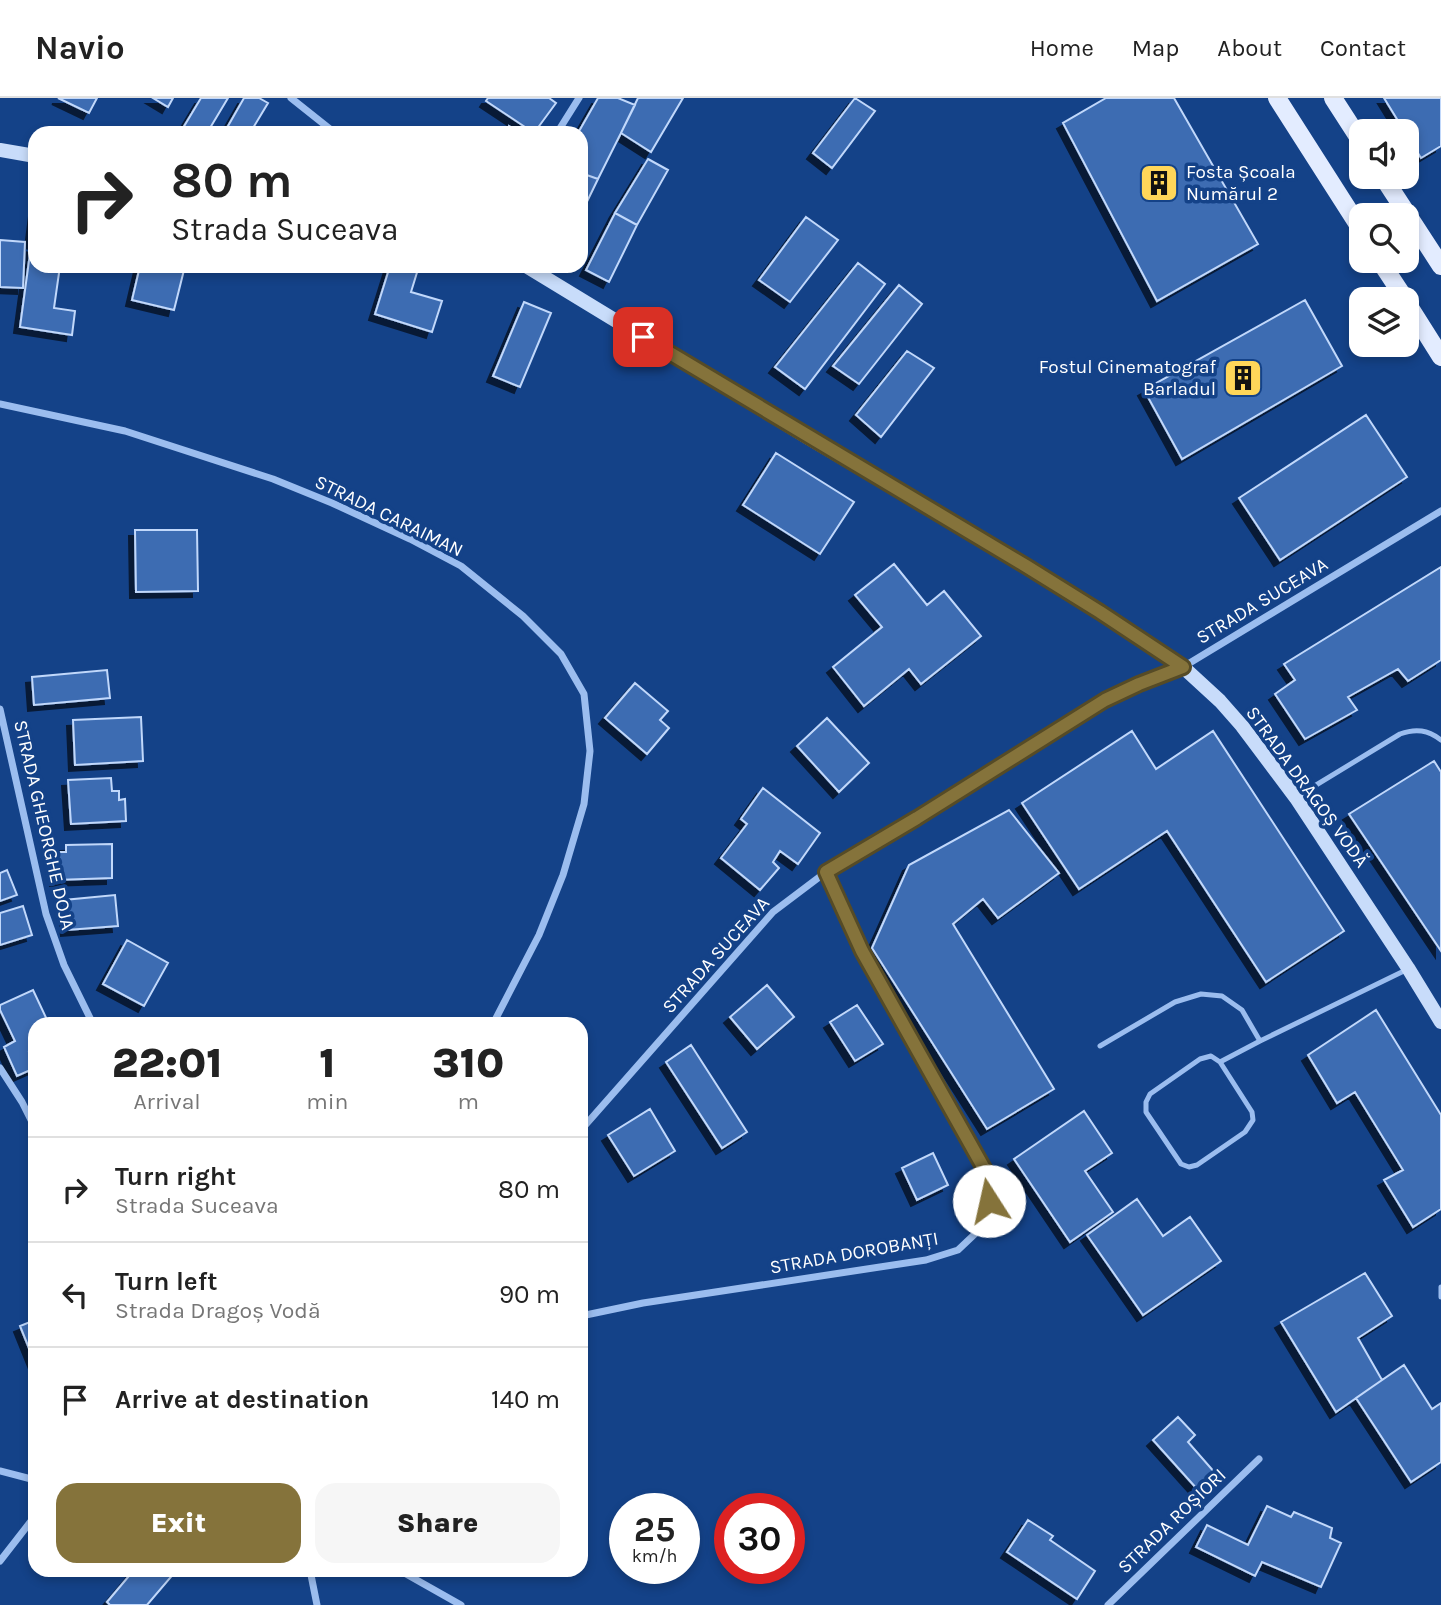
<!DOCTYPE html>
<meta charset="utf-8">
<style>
body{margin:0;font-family:Karla,sans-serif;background:#f6f6f6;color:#222;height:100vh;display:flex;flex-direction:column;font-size:26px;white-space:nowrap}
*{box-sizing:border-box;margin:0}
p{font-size:23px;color:#767676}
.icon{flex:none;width:38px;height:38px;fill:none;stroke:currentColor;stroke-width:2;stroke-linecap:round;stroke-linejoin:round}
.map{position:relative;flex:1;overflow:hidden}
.side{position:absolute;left:28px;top:919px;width:560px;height:560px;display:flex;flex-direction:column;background:#fff;border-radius:21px;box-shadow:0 4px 10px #0003}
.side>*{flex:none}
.hud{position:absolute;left:28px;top:28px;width:560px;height:147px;border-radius:21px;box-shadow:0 4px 10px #0003;background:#fff;color:#222;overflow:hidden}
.fabs{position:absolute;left:1349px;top:21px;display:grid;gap:14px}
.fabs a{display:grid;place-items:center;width:70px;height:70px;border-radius:14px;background:#fff;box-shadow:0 4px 10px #0003;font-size:35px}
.speed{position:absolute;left:609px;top:1395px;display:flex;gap:14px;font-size:35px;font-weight:700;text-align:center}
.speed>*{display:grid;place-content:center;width:91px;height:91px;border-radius:50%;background:#fff;box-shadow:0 4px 10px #0003;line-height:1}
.speed small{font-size:18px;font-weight:400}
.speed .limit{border:10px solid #d22;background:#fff;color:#111}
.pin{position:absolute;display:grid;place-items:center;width:60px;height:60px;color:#fff;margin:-30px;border-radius:14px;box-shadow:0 4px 10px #0006}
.me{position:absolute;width:77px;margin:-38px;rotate:350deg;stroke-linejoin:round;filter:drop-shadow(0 0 5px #0008)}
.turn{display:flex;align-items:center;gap:24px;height:147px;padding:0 28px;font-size:32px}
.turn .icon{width:91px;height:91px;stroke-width:2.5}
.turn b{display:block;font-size:49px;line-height:60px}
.eta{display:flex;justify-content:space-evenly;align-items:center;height:119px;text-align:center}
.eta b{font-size:42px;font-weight:800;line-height:49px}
.button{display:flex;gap:14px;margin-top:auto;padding:14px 28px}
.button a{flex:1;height:80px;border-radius:21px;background:#85733b;color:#fff;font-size:28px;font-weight:800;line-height:80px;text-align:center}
.button a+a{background:#f6f6f6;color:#222}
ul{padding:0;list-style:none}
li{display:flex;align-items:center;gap:21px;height:105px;padding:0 28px;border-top:2px solid #e0e0e0}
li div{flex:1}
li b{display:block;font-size:26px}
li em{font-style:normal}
header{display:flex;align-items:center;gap:42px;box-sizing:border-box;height:98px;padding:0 35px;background:#fff;border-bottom:2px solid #e0e0e0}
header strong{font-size:33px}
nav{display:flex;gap:38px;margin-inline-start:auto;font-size:24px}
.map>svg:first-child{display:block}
.building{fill:#3d6cb2;stroke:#c1d8fb;stroke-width:2;filter:url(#shadow)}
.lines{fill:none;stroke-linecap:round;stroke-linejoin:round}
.service{stroke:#9bbdef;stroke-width:5}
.minor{stroke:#9bbdef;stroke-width:7}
.secondary{stroke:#c8dcfa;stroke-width:14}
.primary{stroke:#e3ecff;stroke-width:18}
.route-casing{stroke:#564b26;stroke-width:18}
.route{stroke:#85733b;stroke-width:12}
.labels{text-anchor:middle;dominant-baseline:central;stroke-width:7;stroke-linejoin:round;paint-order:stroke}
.poi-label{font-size:19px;fill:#fff;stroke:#144288;text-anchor:start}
.street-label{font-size:19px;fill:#fff;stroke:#144288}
</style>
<header>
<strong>Navio</strong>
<nav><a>Home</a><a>Map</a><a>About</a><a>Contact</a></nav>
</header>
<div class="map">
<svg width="1441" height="1507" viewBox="0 0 1441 1507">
<defs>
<filter id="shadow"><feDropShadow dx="-6" dy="6" stdDeviation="0" flood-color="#0009"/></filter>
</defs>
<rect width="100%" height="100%" fill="#144288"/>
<!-- building -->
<path class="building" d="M58,0H97L89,15Z
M153,0H173L168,9Z
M201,0H228L207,35H190L183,30Z
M244,0H259L268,5L250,35H224Z
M488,0H549L556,5L534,35L486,3Z
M598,0H618L635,7L598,81L581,75V35H578Z
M638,0H683L651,54L621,35Z
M855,0L875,13L832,70L813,55Z
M1106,0H1174L1258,146L1157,203L1063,25Z
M1384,0H1441V48L1421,60Z
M509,28L520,35H505Z
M648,61L668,72L637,127L615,115Z
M581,75L598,81L581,116Z
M35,112V145L31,144Z
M615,115L637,127L609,184L586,172Z
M806,119L838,142L790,204L759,182Z
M0,142L25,144L23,190L0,189Z
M31,148L35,149V168H60L54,210L75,213L72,237L20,229Z
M858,165L885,186L805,291L775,269Z
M140,168H185L174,212L132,202Z
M390,168H419L411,194L442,203L432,234L375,216Z
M899,187L922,206L859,286L833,268Z
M1305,202L1342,268L1182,361L1144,292Z
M524,204L551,215L520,289L493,278Z
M907,253L934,270L881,339L856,317Z
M1366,317L1407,379L1280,462L1239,400Z
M776,355L854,404L820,456L743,407Z
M135,432H197L198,493L136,494Z
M894,466L927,507L944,493L981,538L921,586L909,571L864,608L833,569L882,529L855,497Z
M1441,469V562L1408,583L1398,571L1348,599L1357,612L1305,641L1275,596L1295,582L1284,566Z
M107,572L110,600L34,607L32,579Z
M635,585L668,613L660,622L669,630L647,656L605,620Z
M141,619L143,663L75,667L73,622Z
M827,620L869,665L839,694L797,648Z
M1132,633L1156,671L1213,633L1344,833L1266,884L1167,733L1079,791L1022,705Z
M1434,663L1441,674V853L1349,716Z
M111,680L112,693H119V702L125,701L126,723L71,726L68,682Z
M763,690L820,735L798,766L780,753L773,764L779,770L760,792L721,760L747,726L741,721Z
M1009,712L1059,775L998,820L983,801L953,826L1054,991L987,1031L872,850L909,767Z
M112,746V780L56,782L55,754H66V747Z
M7,772L17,797L0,803V775Z
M115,797L118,828L67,832L64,802Z
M23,808L32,837L0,847V815Z
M127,842L168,865L144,908L103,886Z
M767,887L794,919L757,951L730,919Z
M33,892L49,926H35V951L29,954L35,970L17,978L4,949L15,943L0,912V907Z
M857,907L883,946L855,963L830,924Z
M1376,912L1441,1017V1111L1413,1129L1384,1082L1403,1072L1355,994L1337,1005L1308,957Z
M691,947L747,1034L722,1050L666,964Z
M650,1011L675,1053L634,1078L608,1037Z
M1084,1013L1112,1055L1085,1073L1113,1114L1070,1144L1014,1061Z
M933,1055L948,1087L917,1102L902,1070Z
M1137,1101L1163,1138L1190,1119L1221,1163L1143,1217L1087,1137Z
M1365,1175L1392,1218L1358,1240L1382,1282L1336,1314L1281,1224Z
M35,1222V1265L20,1228Z
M1404,1267L1432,1311L1441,1305V1364L1411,1384L1356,1300Z
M1178,1319L1195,1337L1188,1344L1216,1376L1198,1392L1153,1342Z
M1267,1408L1291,1419L1294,1414L1332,1430L1330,1440L1341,1445L1321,1489L1262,1464L1255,1478L1196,1449L1207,1427L1248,1447Z
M1028,1422L1053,1438L1050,1442L1095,1473L1077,1501L1007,1454Z
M134,1472L176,1473L147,1507H110L107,1504Z"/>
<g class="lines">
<!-- service -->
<path class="service" d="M1298,698L1400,636C1416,630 1428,632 1441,642
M1100,948L1175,904L1201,896L1222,898L1242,912L1260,943L1408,871
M1220,964L1211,958L1200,961L1150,996L1146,1004V1014L1181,1066L1189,1069L1197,1067L1245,1034L1253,1022L1252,1014L1220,964L1260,943
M1441,1189V1199"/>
<!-- minor -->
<path class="minor" d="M291,0L335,35
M557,35L579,0
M0,306L125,333L273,381L332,405L410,441L461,468L523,518L561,556L584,596L590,653L584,706L563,777L539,837L493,926
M0,611L46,816L64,867L93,926
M0,970L22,1004L35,1030
M581,1032L773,814L826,774L917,720L1105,602L1139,586L1183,569L1441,413
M581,1218L643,1205L926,1162L958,1152L977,1134L989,1103L986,1074L862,853L826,774
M0,1373L35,1382
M0,1463L35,1418
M310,1472L317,1507
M399,1472L461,1507
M1108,1507L1259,1361"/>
<!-- secondary -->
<path class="secondary" d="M0,52L35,58
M526,168L807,339L1026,468L1100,514L1183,569L1220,603L1242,628L1296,700L1408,870L1441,924"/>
<!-- primary -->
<path class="primary" d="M1277,0L1362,133
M1333,0L1362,45
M1383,79L1441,168
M1380,163L1405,201
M1407,205L1441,259"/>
</g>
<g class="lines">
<!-- route casing -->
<g class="route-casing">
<path id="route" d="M643,239L1026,468L1100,514L1183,569L1139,586L1105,602L917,720L826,774L862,853L986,1074L989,1103"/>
</g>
<!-- route -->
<use href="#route" class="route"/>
</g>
<!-- icons -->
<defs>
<g id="building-square" transform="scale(2.0125)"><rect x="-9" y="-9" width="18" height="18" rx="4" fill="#ffd659" stroke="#144288"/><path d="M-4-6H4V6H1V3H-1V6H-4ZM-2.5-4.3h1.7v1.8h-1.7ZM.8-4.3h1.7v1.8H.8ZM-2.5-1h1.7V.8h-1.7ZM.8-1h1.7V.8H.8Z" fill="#111"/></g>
</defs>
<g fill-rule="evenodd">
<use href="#building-square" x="1159" y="85"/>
<use href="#building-square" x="1243" y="280"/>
</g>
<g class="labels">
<!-- poi labels -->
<g class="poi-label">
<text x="1186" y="74">Fosta Școala<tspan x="1186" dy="22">Numărul 2</tspan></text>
<text x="1216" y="269" text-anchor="end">Fostul Cinematograf<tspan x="1216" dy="22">Barladul</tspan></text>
</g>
<!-- street labels -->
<g class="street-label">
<text transform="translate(389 418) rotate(26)">STRADA CARAIMAN</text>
<text transform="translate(1262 503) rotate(-31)">STRADA SUCEAVA</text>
<text transform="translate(1307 689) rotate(54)">STRADA DRAGOȘ VODĂ</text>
<text transform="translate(44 727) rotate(77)">STRADA GHEORGHE DOJA</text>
<text transform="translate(716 857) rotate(-48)">STRADA SUCEAVA</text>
<text transform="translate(854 1155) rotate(-10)">STRADA DOROBANȚI</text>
<text transform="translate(1172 1423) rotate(-44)">STRADA ROȘIORI</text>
</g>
</g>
</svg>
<div class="fabs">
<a><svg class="icon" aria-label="sound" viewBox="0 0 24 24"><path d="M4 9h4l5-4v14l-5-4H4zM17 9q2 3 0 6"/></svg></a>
<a><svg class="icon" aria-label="search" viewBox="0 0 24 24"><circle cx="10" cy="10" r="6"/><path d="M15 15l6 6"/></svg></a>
<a><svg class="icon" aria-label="layers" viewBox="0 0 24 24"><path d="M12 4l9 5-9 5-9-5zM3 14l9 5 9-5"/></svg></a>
</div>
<div class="speed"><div>25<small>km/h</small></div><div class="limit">30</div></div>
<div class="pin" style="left:643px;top:239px;background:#d93025"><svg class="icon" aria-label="arrive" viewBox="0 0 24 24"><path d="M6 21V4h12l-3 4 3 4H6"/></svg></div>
<svg class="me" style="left:989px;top:1103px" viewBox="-20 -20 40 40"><circle r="19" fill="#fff"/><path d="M0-13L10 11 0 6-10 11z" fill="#85733b"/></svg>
<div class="hud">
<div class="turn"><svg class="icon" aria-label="right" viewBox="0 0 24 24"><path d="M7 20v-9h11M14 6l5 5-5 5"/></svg><div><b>80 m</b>Strada Suceava</div></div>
</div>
<section class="side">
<div class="eta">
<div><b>22:01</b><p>Arrival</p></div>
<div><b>1</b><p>min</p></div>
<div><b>310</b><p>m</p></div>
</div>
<ul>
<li><svg class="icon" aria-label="right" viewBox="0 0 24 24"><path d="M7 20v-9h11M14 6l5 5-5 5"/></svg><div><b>Turn right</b><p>Strada Suceava</p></div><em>80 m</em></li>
<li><svg class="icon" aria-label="left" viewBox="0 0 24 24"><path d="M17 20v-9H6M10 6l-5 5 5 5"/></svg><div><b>Turn left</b><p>Strada Dragoș Vodă</p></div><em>90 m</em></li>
<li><svg class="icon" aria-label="arrive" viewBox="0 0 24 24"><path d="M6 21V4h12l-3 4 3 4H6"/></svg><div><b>Arrive at destination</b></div><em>140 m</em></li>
</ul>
<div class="button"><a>Exit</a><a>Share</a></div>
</section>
</div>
